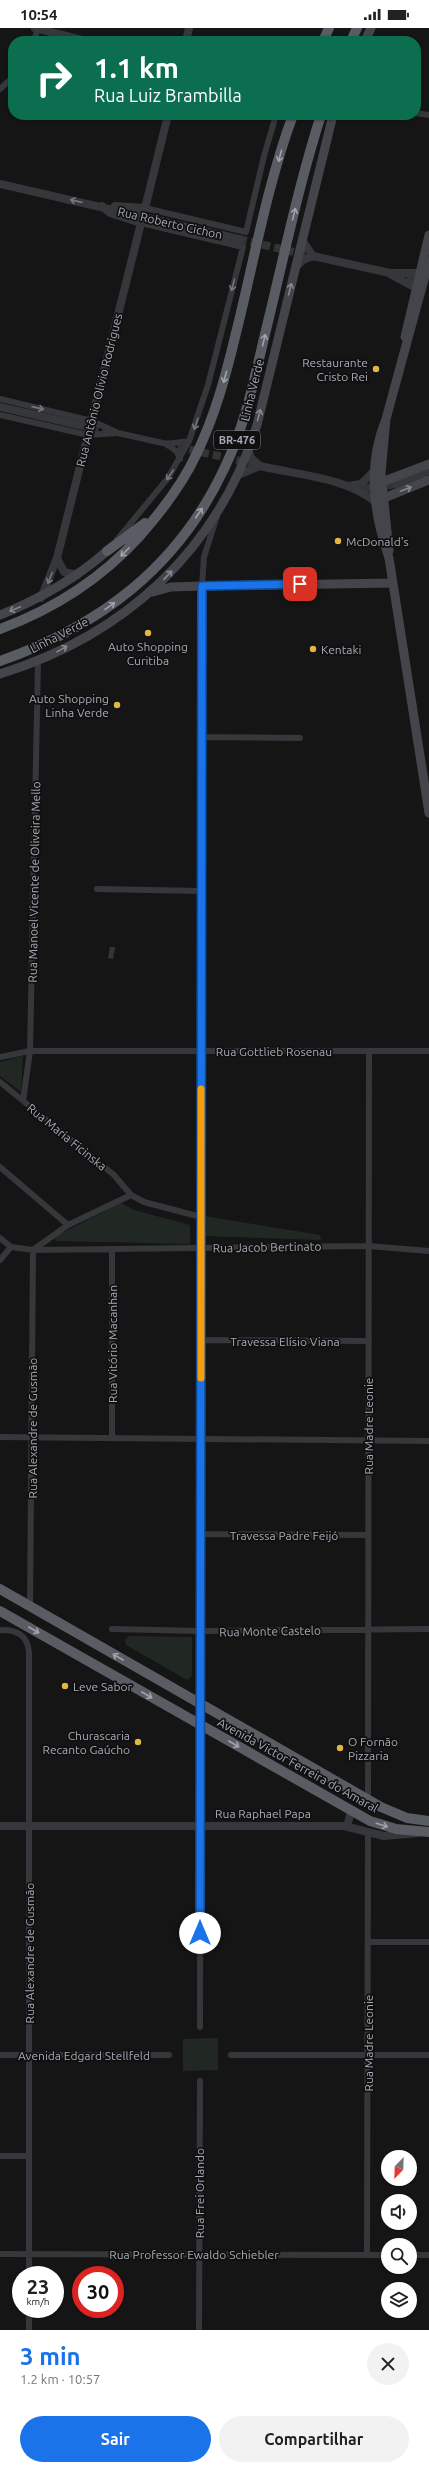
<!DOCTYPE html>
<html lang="pt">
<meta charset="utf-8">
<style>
body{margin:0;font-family:Ubuntu,sans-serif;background:#f2f2f2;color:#202124;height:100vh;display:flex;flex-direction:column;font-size:15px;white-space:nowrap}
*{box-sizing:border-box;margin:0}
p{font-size:13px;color:#757577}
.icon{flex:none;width:22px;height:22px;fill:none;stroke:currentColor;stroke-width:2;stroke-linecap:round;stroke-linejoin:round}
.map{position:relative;height:2302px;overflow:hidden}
.sheet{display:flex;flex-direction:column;background:#fff;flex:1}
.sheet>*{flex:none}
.banner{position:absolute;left:8px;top:8px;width:413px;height:84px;border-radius:16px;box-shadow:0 1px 3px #0004;background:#0b6e4f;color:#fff;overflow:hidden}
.needle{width:26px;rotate:203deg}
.buttons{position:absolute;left:381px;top:2122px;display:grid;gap:8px}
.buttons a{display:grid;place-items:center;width:36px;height:36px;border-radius:50%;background:#fff;box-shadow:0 1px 3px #0004;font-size:20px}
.speed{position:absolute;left:12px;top:2238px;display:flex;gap:8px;font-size:20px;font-weight:700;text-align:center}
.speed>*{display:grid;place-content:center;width:52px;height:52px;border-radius:50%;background:#fff;box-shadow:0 1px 3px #0004;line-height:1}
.speed small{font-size:10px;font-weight:400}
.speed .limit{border:6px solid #d22;background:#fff;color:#111}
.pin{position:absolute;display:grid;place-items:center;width:34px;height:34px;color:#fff;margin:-17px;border-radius:8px;box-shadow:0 2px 6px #0006}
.me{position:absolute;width:44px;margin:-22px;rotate:0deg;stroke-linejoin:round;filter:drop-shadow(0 0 3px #0008)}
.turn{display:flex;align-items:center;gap:14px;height:84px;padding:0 20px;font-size:18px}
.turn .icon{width:52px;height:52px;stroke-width:2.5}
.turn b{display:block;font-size:28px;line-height:34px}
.round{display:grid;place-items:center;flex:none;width:42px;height:42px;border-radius:21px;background:#f2f2f2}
.head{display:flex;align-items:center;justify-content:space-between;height:68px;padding:0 20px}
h1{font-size:24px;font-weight:600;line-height:30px;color:#1a73e8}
.cta{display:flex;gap:8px;margin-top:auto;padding:8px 20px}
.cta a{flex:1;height:46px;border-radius:24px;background:#1a73e8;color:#fff;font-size:16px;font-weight:600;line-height:46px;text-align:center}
.cta a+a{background:#f2f2f2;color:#202124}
.status{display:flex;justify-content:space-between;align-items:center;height:28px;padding:0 20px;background:#fff;direction:ltr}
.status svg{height:11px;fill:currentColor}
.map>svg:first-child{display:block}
.green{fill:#212823}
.water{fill:#2f363e}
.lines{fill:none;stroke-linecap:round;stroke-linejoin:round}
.tertiary-tunnel{stroke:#323336;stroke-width:8;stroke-dasharray:8 4;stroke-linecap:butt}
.minor{stroke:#36373b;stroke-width:6}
.tertiary{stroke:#36373b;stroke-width:8}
.secondary{stroke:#44454b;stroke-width:9}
.trunk{stroke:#5a5c63;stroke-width:10}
.oneway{stroke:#a0a3ad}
.oneway2{stroke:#75777e}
.oneway3{stroke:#858790}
.route-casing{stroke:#114b97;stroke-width:10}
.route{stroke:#1a73e8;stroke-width:7}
.slow{stroke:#f59e0b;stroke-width:7}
.poi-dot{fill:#e0b743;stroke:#101011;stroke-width:1.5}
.labels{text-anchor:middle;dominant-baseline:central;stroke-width:3.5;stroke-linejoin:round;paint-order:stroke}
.shield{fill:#101011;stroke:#7a7c84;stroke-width:1}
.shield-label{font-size:11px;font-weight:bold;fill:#a8abb5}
.street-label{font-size:12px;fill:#a8abb5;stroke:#101011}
.poi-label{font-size:12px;fill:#a8abb5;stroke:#101011;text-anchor:start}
</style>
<div class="status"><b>10:54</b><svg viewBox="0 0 49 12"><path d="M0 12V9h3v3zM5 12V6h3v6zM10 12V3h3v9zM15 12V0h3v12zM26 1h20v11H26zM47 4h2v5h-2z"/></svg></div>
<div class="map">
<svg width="429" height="2302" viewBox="0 0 429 2302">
<rect width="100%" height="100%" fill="#151516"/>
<!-- green -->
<path class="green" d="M23,1028L21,1064L0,1048V1034Z
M121,1175L134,1182L190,1197V1216L56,1213L54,1209Z
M204,1188L320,1207L321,1212L204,1208Z
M129,1608L192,1609V1648L187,1652L126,1617L125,1612Z
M218,2010V2042L183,2043V2011Z"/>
<!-- water -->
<path class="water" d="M110,919H115L113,931L108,930Z"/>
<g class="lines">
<!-- tertiary-tunnel -->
<path class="tertiary-tunnel" d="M239,211L315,229
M395,247L429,255
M79,397L115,405
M166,416L262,438
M351,458L372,460L396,456"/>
<!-- minor -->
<path class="minor" d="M34,13L38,0
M0,61L13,49
M416,85L429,87
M145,180L246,204L264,128L276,87
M0,371L92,393L118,405L167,416L189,413
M0,387L88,407L116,405
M167,416L177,424L180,431
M116,513L168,450L189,413L208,357L243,219L141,195
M201,709L300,710
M97,861L201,863
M0,1029L30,1023H429
M0,1054L114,1147L131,1167
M23,1073L30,1023L38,634
M0,1139L68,1197
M0,1210L11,1219
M112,1222V1409
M0,1232L11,1219L33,1222L68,1197L131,1167L144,1174L201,1189
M201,1312L369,1313
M0,1409L429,1413
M201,1506L368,1507
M30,1579L33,1222L369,1218L429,1223
M112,1601L200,1603L429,1601
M0,1602C16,1601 28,1607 29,1625V2247
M368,1772L369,1023
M368,1914H429
M200,1999L202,558L204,529L217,488
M0,2027H169
M231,2027H429
M0,2128H29
M0,2226L388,2227
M367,2227L368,1803
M410,2227H429
M29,2281V2302
M199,2302L200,2053"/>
<!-- tertiary -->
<path class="tertiary" d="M35,0L86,13
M186,13L189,0
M0,156L239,211
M115,178L145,180L168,87
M302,212L313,228L390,245H420
M295,240L303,232L313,228
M390,246L416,260
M0,379L79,397
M248,422L251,430L260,438C298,447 346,449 377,475
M238,447L260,438
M396,456L429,443
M347,458L361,456L373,444
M57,530L64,544L77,547
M41,570L57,530L141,195L110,185L102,178
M0,1798H344L384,1808L418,1805
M347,1798L351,1784L347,1781"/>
<!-- secondary -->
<path class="secondary" d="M365,13L371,0
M405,309L429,207
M386,391C367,437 373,484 389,530L429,785
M382,454L429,436
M384,470L429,452
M389,523L381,445L386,391L429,233
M153,564L171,559L202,558L393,555
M0,587C40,571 75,551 107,523
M0,646C125,607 217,523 257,397L333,87"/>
<!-- trunk -->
<path class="trunk" d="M323,13L329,0
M351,13L357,0
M107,523L145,495
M0,601C54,581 100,552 139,509C161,484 182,457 196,427C215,388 226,347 236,305C254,233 267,157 293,87
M0,633C100,598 178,539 224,441C245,398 254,352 265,306C283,233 298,159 321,87
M0,1561L381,1779L407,1790L429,1793
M0,1583L370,1793L396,1801L429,1804"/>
</g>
<!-- one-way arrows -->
<defs><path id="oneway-shaft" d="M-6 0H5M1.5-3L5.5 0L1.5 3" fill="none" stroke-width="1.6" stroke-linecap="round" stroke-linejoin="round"/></defs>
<g class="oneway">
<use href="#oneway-shaft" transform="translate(280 128) rotate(105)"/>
<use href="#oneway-shaft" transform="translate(294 186) rotate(-76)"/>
<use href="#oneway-shaft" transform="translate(264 312) rotate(-76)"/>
<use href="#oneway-shaft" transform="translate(225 349) rotate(105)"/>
<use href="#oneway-shaft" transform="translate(199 485) rotate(-56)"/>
<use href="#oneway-shaft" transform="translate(125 524) rotate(135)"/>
<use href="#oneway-shaft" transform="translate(110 578) rotate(-35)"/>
<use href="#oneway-shaft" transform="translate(34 1602) rotate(30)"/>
<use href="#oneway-shaft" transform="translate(118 1629) rotate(-150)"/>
<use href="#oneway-shaft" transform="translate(147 1667) rotate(30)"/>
<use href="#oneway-shaft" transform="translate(234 1716) rotate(30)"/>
<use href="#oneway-shaft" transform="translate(382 1797) rotate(18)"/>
</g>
<g class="oneway2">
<use href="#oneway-shaft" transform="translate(76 173) rotate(-167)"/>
<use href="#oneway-shaft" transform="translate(233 257) rotate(104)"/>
<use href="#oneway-shaft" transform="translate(38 380) rotate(13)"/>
<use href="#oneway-shaft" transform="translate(196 396) rotate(109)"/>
<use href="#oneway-shaft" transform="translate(170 447) rotate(124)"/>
<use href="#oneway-shaft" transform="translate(50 550) rotate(112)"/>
</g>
<g class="oneway3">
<use href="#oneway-shaft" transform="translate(290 261) rotate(-76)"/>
<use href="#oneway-shaft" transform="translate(259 387) rotate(-75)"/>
<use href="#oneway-shaft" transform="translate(406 461) rotate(-21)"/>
<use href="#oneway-shaft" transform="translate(168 547) rotate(-47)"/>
<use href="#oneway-shaft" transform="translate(15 581) rotate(158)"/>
<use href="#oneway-shaft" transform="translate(62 621) rotate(-29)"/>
</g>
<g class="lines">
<!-- route casing -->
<g class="route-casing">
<path id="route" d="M200,1905L202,558L300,556"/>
</g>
<!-- route -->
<use href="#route" class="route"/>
<!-- slow -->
<path class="slow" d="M201,1350V1061"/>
</g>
<!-- markers -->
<g class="poi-dot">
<circle cx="376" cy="341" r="4"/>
<circle cx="338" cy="513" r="4"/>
<circle cx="148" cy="605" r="4"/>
<circle cx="313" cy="621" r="4"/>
<circle cx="117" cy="677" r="4"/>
<circle cx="65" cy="1658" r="4"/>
<circle cx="138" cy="1714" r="4"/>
<circle cx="340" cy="1720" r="4"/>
</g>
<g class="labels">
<!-- shield labels -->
<rect class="shield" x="214" y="403" width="46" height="18" rx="3"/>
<g class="shield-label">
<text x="237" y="412">BR-476</text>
</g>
<!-- street labels -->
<g class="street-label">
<text transform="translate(170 195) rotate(13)">Rua Roberto Cichon</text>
<text transform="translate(99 362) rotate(-76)">Rua Antônio Olívio Rodrigues</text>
<text transform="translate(252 362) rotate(-76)">Linha Verde</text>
<text transform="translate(59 607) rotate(-27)">Linha Verde</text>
<text transform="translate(34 854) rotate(-89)">Rua Manoel Vicente de Oliveira Mello</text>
<text x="274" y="1023">Rua Gottlieb Rosenau</text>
<text transform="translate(67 1109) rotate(39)">Rua Maria Ficinska</text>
<text transform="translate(267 1219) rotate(-1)">Rua Jacob Bertinato</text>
<text x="285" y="1313">Travessa Elísio Viana</text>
<text transform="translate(112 1316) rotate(-90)">Rua Vitório Macanhan</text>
<text transform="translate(368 1398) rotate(-90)">Rua Madre Leonie</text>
<text transform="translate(32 1400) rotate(-90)">Rua Alexandre de Gusmão</text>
<text x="284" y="1507">Travessa Padre Feijó</text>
<text transform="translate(270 1603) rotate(-1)">Rua Monte Castelo</text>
<text transform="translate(298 1737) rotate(29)">Avenida Victor Ferreira do Amaral</text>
<text x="263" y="1785">Rua Raphael Papa</text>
<text transform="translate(29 1925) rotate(-90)">Rua Alexandre de Gusmão</text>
<text transform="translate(368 2015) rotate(-90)">Rua Madre Leonie</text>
<text x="84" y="2027">Avenida Edgard Stellfeld</text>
<text transform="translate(199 2165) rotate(-90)">Rua Frei Orlando</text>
<text x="194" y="2226">Rua Professor Ewaldo Schiebler</text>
</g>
<!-- poi labels -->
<g class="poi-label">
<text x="368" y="334" text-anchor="end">Restaurante<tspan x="368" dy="14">Cristo Rei</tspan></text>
<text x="346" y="513">McDonald's</text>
<text x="148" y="618" text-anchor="middle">Auto Shopping<tspan x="148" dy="14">Curitiba</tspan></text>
<text x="321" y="621">Kentaki</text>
<text x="109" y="670" text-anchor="end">Auto Shopping<tspan x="109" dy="14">Linha Verde</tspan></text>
<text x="73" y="1658">Leve Sabor</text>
<text x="130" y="1707" text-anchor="end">Churascaria<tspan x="130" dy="14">Recanto Gaúcho</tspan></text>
<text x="348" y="1713">O Fornão<tspan x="348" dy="14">Pizzaria</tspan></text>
</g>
</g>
</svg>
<div class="buttons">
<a><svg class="needle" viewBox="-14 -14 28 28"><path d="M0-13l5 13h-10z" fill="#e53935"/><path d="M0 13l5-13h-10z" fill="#757577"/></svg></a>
<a><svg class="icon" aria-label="sound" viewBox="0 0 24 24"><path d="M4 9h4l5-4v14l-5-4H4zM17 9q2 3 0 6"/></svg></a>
<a><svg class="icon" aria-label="search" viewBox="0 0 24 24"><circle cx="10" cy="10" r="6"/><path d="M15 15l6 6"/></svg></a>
<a><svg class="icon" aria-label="layers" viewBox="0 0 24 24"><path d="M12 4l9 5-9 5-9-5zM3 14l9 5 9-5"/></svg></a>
</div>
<div class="speed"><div>23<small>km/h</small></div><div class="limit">30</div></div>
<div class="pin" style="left:300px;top:556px;background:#d93025"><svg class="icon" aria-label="arrive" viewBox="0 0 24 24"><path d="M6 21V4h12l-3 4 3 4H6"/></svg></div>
<svg class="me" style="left:200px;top:1905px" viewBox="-20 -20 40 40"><circle r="19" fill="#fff"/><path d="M0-13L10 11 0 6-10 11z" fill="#1a73e8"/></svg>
<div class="banner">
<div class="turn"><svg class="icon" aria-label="right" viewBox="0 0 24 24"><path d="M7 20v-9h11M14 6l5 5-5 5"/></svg><div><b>1.1 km</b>Rua Luiz Brambilla</div></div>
</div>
</div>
<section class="sheet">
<div class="head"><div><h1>3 min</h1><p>1.2 km · 10:57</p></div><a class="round"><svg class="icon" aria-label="close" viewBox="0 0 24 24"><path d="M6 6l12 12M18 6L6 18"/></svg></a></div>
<div class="cta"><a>Sair</a><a>Compartilhar</a></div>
</section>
